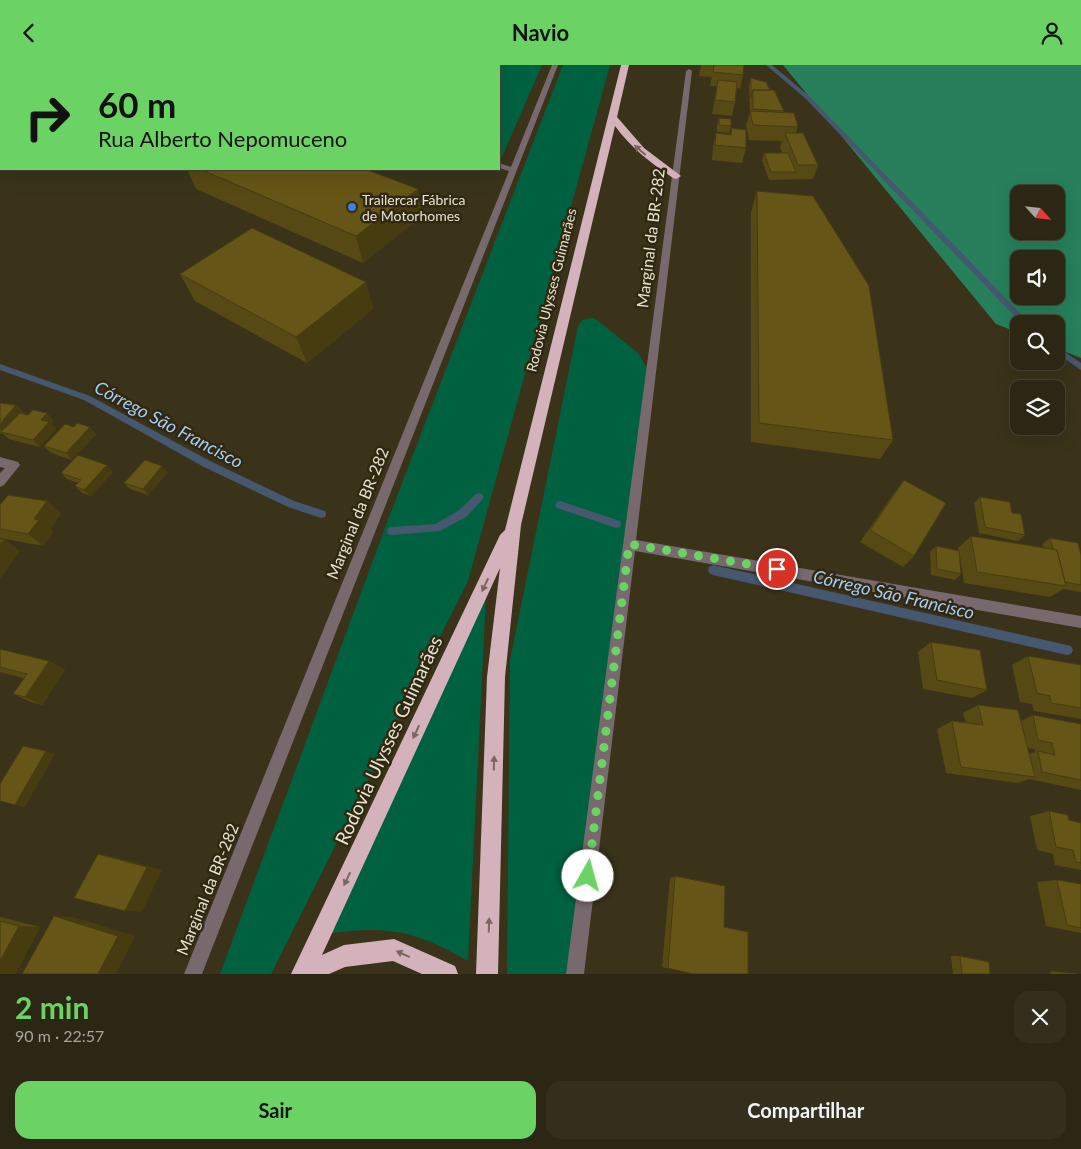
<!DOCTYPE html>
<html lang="pt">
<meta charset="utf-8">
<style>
body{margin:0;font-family:Lato,sans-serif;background:#342e1d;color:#f1f3f6;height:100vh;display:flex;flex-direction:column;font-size:19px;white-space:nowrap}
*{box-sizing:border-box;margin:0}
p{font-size:16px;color:#a6a5a0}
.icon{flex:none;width:28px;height:28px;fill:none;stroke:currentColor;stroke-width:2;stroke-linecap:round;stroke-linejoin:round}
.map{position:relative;height:909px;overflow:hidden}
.sheet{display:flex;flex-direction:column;background:#2c2614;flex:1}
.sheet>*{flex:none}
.top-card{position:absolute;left:0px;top:0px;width:500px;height:105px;box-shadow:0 5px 20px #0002,0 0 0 1px #484334;background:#6bd363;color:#111;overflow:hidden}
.needle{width:32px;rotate:117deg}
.controls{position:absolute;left:1010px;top:120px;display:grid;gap:10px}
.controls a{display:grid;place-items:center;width:55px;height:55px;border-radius:10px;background:#2c2614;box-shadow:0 5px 20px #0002,0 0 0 1px #484334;font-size:25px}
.pin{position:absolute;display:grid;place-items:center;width:42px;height:42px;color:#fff;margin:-21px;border:2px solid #fff;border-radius:50%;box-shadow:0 1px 5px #0007}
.me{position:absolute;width:55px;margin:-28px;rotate:7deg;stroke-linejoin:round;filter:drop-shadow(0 0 4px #0008)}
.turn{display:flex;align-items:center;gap:18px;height:105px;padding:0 15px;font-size:22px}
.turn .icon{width:65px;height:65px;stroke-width:2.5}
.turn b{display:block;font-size:35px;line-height:42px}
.round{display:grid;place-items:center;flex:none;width:52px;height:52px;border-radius:15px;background:#342e1d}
.summary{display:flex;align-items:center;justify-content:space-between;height:85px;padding:0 15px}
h1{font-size:30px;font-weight:700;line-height:38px;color:#6bd363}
.button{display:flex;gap:10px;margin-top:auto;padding:10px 15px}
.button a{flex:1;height:58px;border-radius:15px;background:#6bd363;color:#111;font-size:20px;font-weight:700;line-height:58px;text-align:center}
.button a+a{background:#342e1d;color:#f1f3f6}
header{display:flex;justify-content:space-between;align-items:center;height:65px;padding:0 15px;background:#6bd363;color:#111;font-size:22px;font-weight:700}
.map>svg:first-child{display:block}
.green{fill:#006140}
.forest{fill:#27805b;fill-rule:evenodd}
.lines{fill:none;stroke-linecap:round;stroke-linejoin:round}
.stream{fill:#45586f;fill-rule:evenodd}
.street{fill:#77696d;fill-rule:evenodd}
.highway{fill:#d4b2bb;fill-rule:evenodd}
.wall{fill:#574914;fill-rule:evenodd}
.shaded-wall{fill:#473c10}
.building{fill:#655517;stroke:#473c10}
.oneway{fill:#7a675d}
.route{stroke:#6bd363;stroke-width:9;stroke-dasharray:0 16.2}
.shop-dot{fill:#3f7fe0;stroke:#302910;stroke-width:2}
.labels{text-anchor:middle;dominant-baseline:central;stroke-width:5;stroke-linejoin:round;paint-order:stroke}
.far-poi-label{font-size:14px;fill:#e6e1d2;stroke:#302910;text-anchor:start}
.far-street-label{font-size:14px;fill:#e6e1d2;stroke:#302910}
.street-label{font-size:16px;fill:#e6e1d2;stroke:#302910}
.water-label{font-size:18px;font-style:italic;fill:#a3caf9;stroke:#302910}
.near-street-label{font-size:19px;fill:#e6e1d2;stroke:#302910}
</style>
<header><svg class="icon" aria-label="back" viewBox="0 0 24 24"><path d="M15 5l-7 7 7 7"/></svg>Navio<svg class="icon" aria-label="person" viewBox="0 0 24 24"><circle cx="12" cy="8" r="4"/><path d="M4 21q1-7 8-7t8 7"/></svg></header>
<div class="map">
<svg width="1081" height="909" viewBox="0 0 1081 909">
<rect width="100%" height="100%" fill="#3a331a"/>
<!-- green -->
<path class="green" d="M257,0H542L502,92L499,91V1Z
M563,0H610L468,516L271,909H220L389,452Z
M592,253L597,255L638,288L647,303L575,909H507L510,595L578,261L582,255Z
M486,531L468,896C419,867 388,860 332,868Z"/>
<!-- forest -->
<path class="forest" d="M783,0H1081V293L1056,283V259H1019V268L996,259ZM1019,129H1056V166H1019ZM1019,194H1056V231H1019Z"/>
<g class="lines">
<!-- stream -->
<path class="stream" d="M766,0H772L809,31L1031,259H1022L805,33Z
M1056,281L1081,298V305L1056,288Z
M0,299L90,331L210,396L294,436L325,446L326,449L325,452L321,453L288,442L204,402L84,335L0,305Z
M479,428L482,429L484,432L482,435L466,452L440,466L392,470L388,469L387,466L388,463L392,462L435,459L458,446L476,429Z
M560,436L620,456L621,459L620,462L616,463L557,443L555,440L557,437Z
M713,500L1067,580L1071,581L1073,585L1071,589L1067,590L713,510L709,508L708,505L709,502Z"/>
<!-- street -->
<path class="street" d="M217,0H227V1H217Z
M552,0H558L202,909H184L509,106L499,103V98L511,102Z
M689,4L692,6L636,475L1081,551V563L635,486L584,909H566L686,6Z
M0,392L18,397L20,400L4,420L0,422V408L5,403L0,402Z"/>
<!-- highway -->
<path class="highway" d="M621,0H629L617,52L644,83L681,111L676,114L673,113C651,98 631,83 615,61L521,460L505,612L498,909H476L487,612L500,503L322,890L344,880L394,874L455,901L458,909H422L393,896L345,902L329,909H291L500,470L505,465Z"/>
</g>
<!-- wall -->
<path class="wall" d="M0,0H108L105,1H1V12L0,10Z
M701,0H744L743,10L740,24L737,23L735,37L732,51L712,49L717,21H710L712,12L699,11Z
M751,13L770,25L784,46V47L798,62L796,68L818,100L813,114L769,115L762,95L764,88H782L780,82L782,76L749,75L746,60L750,48L749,20Z
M1,53V84H0V54Z
M719,53L731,61L729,68L717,67V61Z
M732,63L746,83L742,98L712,95L713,82L716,68L730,69Z
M187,104H365L418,124L422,151L363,198L196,124Z
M757,126L893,375L880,394L751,377V147Z
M180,209L366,217L373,244L307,298L195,236Z
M0,338L16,340L23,347V348L28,350L47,348L53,355L51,358L56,364L40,382L9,374L3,369L0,368Z
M96,369L72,395L51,388L44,381Z
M107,400L113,407L91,431L82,428L75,421L78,418L67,414L61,408Z
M168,407L148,430L130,424L124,418Z
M904,415L914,491L903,502L860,477L894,428Z
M980,432L1025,470L1018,476L979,468L974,438Z
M47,436L61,449L50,464L53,467L43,481L0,473V440Z
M971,471L1043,483L1042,479L1050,473L1081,490V527L1063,524L1050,532L964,518L960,491L961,509L955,515L931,510L930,487L936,481L959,486L958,483Z
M931,577L987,625L972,633L923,624L918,587Z
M0,584L49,596L65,605L42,640L31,637L13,629L24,613L0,607Z
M1028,591L1081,600V654L1034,646L1032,639L1020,637L1012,600Z
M978,640L1021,656L1033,650L1081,659V725L1029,714L1018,718L946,708L937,664L952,656L966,658L963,648ZM1028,683L1034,684L1035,687L1029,689Z
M1049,746L1069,755L1081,758V805L1055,800L1053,789L1037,785L1030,751Z
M675,811L693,909L662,902L670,813Z
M1057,815L1081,819V868L1046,861L1037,817Z
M0,852L40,862L15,909H0Z
M951,891H960L990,909H953Z
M1050,906L1072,908L1077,909H1051Z"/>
<!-- shaded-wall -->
<path class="shaded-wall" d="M66,0H108L105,1H67Z
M418,124L422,151L363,198L356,171Z
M366,217L373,244L307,298L296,272Z
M16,340L23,347L6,368L3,367L0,364V359Z
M47,348L53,355L51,358L56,364L40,382L33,375L41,355Z
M90,362L96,369L72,395L66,388Z
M107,400L113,407L91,431L84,425Z
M162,401L168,407L148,430L143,424Z
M47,436L61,449L50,464L53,467L43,481L28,469L34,454Z
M4,474L20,486L0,514V480Z
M49,596L65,605L42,640L25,632Z
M46,686L55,689L25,742L15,740Z
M98,789L115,792L162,805L142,847L125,846Z
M54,851L73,852L135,871L116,909H98Z
M19,861L40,862L15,909H0V896Z"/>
<!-- building -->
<path class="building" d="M0,0H76L79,1H1V3L0,2Z
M714,0H744L743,10L713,7Z
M751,13L766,17L770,25H753L751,32Z
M718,15L737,17L735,37L715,35Z
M753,25H774L784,46L753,44Z
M750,46L794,48L798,62L753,60Z
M1,53V75L0,74V54Z
M719,53L731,54V61L719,60Z
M732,63L746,65V83L715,80L716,68L731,70Z
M785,68H803L818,100H798Z
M764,88H788L796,107H771Z
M200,104H365L418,124L356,171Z
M757,126L813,131L869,221L893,375L759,358Z
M252,163L366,217L296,272L180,209Z
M0,338L16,340L0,359Z
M33,345L47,348L41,355L49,357L33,375L1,367L20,348L28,350Z
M77,358L90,362L66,388L44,381L65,359L74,362Z
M78,390L107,400L84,425L75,421L81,415L61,408Z
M145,395L162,401L143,424L124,418Z
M904,415L946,438L914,491L870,465Z
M8,430L47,436L34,454L39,455L28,469L0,464V440Z
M980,432L1010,437L1012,448L1021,449L1025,470L985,462Z
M971,471L1057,485L1066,521L977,507Z
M1050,473L1078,478L1081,490V520L1065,517L1057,485L1053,484Z
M0,474H4L0,480Z
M936,481L959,486L961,509L937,504Z
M931,577L980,585L987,625L937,615Z
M0,584L49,596L25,632L13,629L27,609L0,602Z
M1028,591L1081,600V643L1051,638L1050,631L1037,628Z
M978,640L1018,645L1035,712L961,702L952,656L983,660Z
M1033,650L1081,659V715L1042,707L1038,686L1055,690L1052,678L1038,675Z
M23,681L46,686L15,740L0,736V719Z
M1049,746L1068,750L1069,755L1081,758V798L1076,797L1073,785L1056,782Z
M98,789L147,802L125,846L74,833Z
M675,811L725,821L724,862L748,867V909H693L668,903Z
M1057,815L1081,819V863L1067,860Z
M54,851L118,871L98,909H22Z
M0,856L19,861L0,896Z
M960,891L989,897L990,909H962Z"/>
<!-- one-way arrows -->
<defs><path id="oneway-solid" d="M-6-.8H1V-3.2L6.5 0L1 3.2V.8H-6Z" transform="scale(1.25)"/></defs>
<g class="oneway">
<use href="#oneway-solid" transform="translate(640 85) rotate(-139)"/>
<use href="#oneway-solid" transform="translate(485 520) rotate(115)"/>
<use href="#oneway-solid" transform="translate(416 667) rotate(115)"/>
<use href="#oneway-solid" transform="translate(494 698) rotate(-88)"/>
<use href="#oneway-solid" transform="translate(347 814) rotate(115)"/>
<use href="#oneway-solid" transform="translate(489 860) rotate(-88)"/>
<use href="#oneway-solid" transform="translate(403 889) rotate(-156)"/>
</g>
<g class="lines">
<!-- route -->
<path class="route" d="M588,811L629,479L777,504"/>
</g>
<!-- markers -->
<circle class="shop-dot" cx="352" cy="142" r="5"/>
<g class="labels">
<!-- far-poi labels -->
<g class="far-poi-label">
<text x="362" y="134">Trailercar Fábrica<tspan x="362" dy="16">de Motorhomes</tspan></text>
</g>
<!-- far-street labels -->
<g class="far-street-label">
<text transform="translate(551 225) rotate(-76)">Rodovia Ulysses Guimarães</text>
</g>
<!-- street labels -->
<g class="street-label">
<text transform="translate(650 173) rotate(-83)">Marginal da BR-282</text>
<text transform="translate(357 448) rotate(-68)">Marginal da BR-282</text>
<text transform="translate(207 824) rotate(-68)">Marginal da BR-282</text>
</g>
<!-- water labels -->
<g class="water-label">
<text transform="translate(169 359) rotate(28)">Córrego São Francisco</text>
<text transform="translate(894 529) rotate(13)">Córrego São Francisco</text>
</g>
<!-- near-street labels -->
<g class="near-street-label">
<text transform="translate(388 675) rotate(-65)">Rodovia Ulysses Guimarães</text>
</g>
</g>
</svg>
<div class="controls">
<a><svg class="needle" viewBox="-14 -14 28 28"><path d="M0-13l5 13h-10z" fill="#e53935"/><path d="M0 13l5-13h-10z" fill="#a6a5a0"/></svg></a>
<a><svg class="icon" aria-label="sound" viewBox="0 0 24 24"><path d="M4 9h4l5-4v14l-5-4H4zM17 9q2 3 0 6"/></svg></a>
<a><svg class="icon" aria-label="search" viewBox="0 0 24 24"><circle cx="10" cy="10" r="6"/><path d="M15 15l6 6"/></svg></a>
<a><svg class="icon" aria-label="layers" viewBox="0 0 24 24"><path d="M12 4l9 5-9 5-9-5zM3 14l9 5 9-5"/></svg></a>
</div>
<div class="pin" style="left:777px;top:504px;background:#d93025"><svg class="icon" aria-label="arrive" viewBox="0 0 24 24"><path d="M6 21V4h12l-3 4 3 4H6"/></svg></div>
<svg class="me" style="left:588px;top:811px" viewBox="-20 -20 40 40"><circle r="19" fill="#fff"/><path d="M0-13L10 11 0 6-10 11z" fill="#6bd363"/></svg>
<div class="top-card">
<div class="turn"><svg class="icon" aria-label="right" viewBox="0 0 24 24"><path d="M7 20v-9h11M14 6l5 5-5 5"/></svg><div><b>60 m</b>Rua Alberto Nepomuceno</div></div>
</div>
</div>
<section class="sheet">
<div class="summary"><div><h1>2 min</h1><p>90 m · 22:57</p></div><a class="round"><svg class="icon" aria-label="close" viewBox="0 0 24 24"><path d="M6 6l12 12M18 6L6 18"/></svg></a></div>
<div class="button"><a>Sair</a><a>Compartilhar</a></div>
</section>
